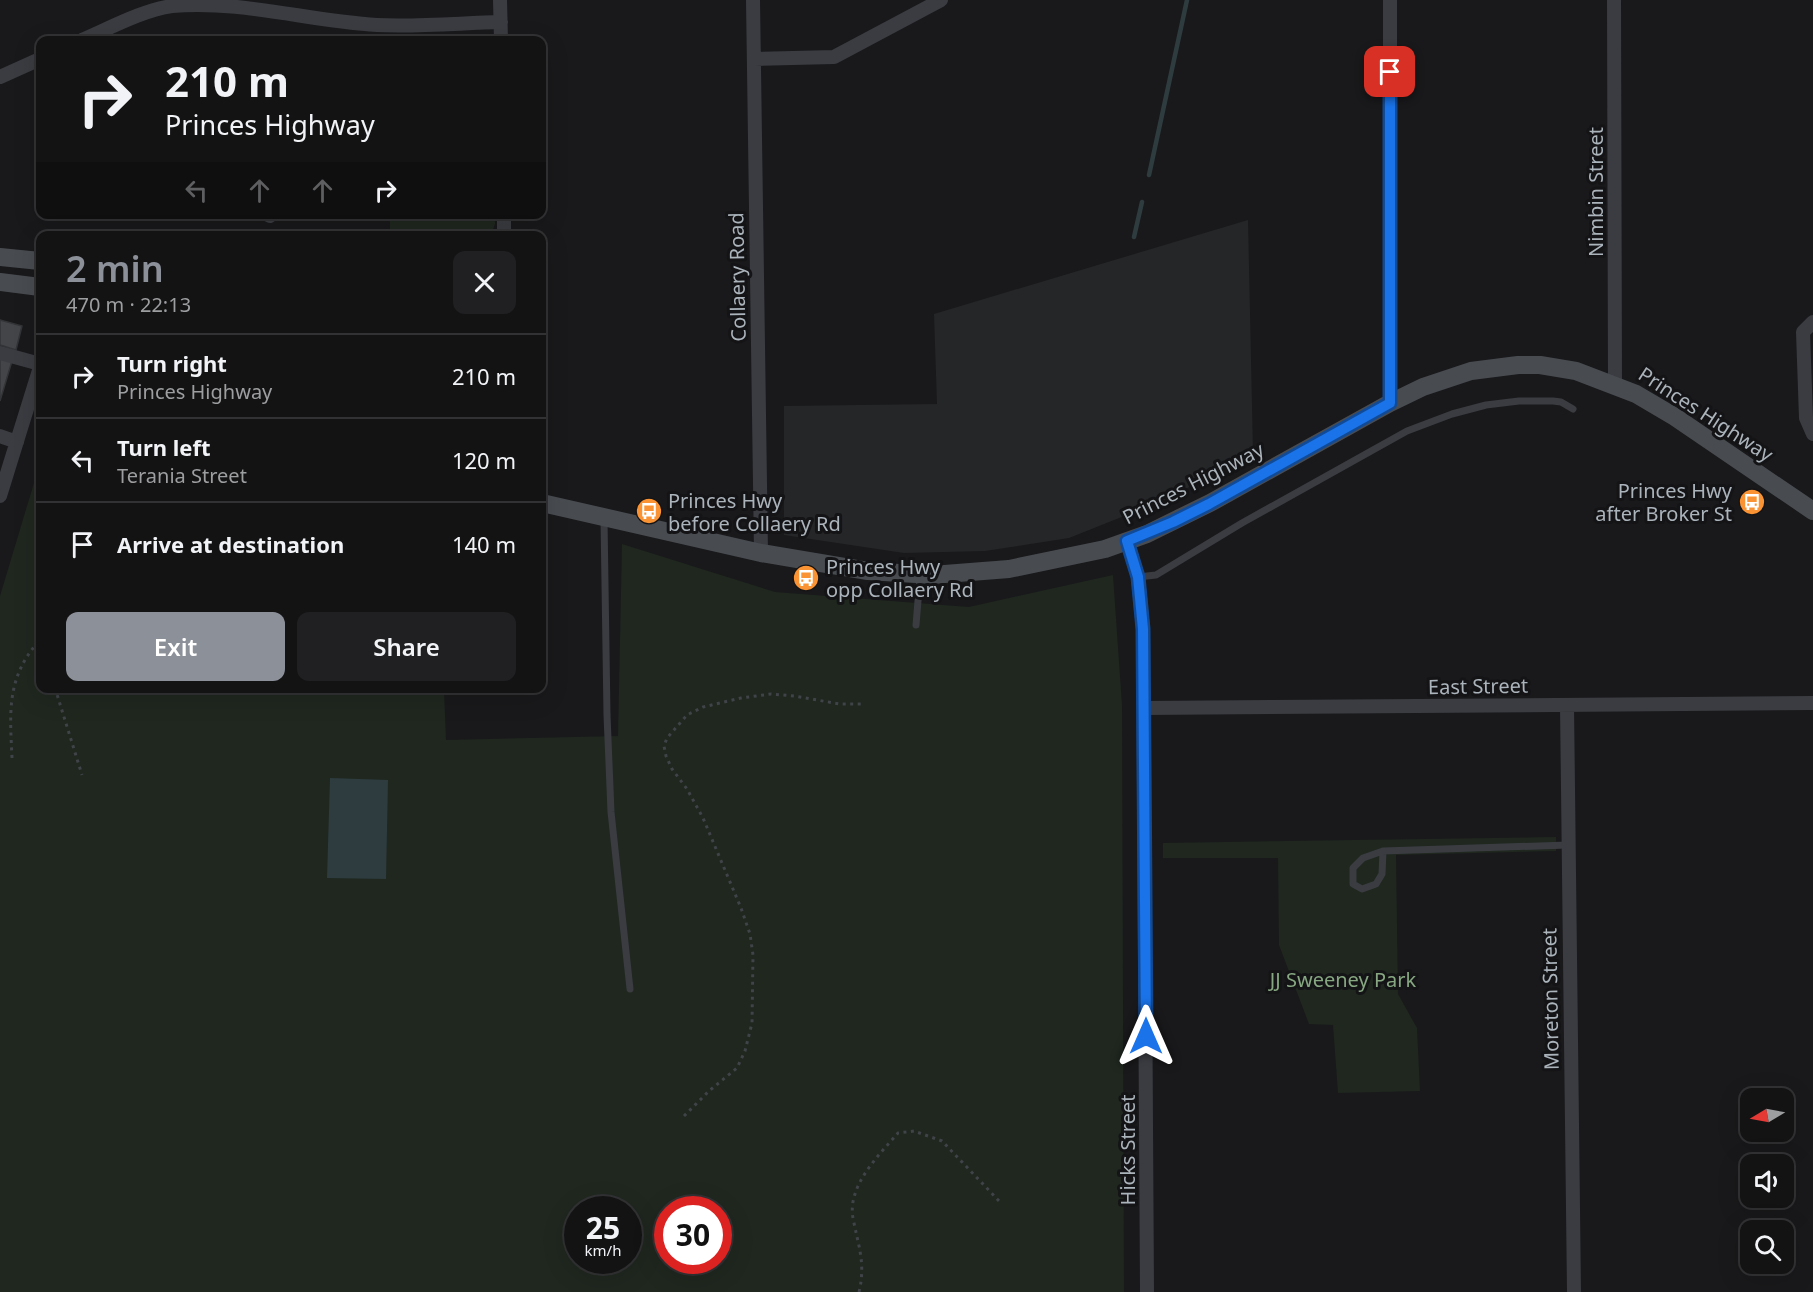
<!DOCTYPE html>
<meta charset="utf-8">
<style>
body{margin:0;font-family:"Noto Sans",sans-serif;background:#202022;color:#f1f3f6;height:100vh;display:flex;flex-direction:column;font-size:22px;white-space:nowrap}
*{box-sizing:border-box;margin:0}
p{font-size:20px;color:#9d9ea0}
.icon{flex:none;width:33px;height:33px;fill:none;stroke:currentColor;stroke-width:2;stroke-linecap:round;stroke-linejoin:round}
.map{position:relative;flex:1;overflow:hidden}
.sheet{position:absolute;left:36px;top:231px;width:510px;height:462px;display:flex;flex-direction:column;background:#131314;border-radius:12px;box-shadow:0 6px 24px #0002,0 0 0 2px #323234}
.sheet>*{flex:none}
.top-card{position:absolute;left:36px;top:36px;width:510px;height:183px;border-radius:12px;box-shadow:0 6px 24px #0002,0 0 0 2px #323234;background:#131314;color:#f1f3f6;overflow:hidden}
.needle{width:39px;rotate:260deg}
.controls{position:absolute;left:1740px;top:1088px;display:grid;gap:12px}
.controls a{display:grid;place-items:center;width:54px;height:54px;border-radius:12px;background:#131314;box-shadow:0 6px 24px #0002,0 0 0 2px #323234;font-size:30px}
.speed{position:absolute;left:564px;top:1196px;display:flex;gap:12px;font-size:30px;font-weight:700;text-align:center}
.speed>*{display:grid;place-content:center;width:78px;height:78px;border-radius:50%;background:#131314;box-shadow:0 6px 24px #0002,0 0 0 2px #323234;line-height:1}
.speed small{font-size:15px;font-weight:400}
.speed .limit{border:9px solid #d22;background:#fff;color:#111}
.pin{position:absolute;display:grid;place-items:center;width:51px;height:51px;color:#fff;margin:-26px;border-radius:12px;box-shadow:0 3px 9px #0006}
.me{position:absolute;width:66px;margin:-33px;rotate:0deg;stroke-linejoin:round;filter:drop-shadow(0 0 4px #0008)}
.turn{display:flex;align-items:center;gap:21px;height:126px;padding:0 30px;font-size:27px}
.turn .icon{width:78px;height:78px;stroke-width:2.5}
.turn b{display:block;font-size:42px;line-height:51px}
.lanes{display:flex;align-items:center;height:57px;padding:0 30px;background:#0003;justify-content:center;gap:30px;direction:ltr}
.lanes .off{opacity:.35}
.round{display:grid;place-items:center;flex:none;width:63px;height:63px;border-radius:12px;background:#202022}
.overview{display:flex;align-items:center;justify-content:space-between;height:102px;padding:0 30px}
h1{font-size:36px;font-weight:600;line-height:45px;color:#8c9099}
.cta{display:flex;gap:12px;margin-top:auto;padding:12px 30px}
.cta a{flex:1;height:69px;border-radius:12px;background:#8c9099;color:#fff;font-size:24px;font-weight:600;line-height:69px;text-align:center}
.cta a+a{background:#202022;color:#f1f3f6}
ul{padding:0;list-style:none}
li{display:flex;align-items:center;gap:18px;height:84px;padding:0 30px;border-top:2px solid #323234}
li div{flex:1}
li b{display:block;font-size:22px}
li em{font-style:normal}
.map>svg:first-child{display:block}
.built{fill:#252628}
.green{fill:#1f271f;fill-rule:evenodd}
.water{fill:#2e3c40}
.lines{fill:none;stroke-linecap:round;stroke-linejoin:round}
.stream{stroke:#2e3c40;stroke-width:4.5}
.building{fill:#434548;stroke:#333437;stroke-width:1.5}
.path{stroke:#404348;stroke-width:3;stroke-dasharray:3 4.5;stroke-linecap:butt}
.lane{stroke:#3a3c41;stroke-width:7}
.street{stroke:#3a3c41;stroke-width:14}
.secondary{stroke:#484c51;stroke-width:18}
.route-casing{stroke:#114b97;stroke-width:15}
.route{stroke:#1a73e8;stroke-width:10}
.labels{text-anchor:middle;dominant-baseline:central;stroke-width:6;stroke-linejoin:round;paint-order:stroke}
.street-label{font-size:20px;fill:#abb3bb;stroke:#141416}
.poi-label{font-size:20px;fill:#abb3bb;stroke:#141416;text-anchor:start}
.park-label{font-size:20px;fill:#86a781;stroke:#141416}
</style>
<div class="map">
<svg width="1813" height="1292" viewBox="0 0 1813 1292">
<rect width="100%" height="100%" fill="#19191b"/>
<!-- built -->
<path class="built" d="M1248,220L1253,452L1169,498L1069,538L985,551L904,553L784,535V406L937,404L934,314Z"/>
<!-- green -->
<path class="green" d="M390,215H495V224L491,235H390Z
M40,463V688L444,689L446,740L618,736L622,544L775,592L969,607L1113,575L1122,705L1124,1292H0V596ZM578,1209H628V1260H578ZM668,1209H718V1260H668Z
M1556,837V851L1396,855L1398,994L1417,1028L1420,1091L1338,1093L1333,1025L1309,1024L1279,945L1278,858H1163V843Z"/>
<!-- water -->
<path class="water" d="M330,778L388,780L386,879L327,878Z"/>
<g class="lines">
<!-- stream -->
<path class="stream" d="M1149,175L1187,0
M1134,237L1142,202"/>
</g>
<!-- building -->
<path class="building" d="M0,320L22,326L16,350L0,345Z
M0,358L12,361L0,401Z"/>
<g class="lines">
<!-- path -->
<path class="path" d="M40,638L38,642L40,649
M55,688L82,775
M12,758C10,713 6,679 38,642
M684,1116L709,1091L737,1068L745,1051L752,1023L753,955L750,934L741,908L703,818L687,789L672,769L666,756L664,746L667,738L687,715L703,707L741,698L771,694L794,696L840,704H861
M859,1292C866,1263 858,1245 853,1218C847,1186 879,1155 898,1133L914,1131L942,1141L1001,1203"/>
<!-- lane -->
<path class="lane" d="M604,519L607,715L611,812L630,989
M1138,577L1156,575L1242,523L1407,431L1452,414L1486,405L1519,401H1553L1561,402L1573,409
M916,625L920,577
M1383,851L1382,874L1376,884L1362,889L1353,884V868L1363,858L1383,851L1568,845"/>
<!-- street -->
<path class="street" d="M500,0L501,40
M753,0L761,553
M1390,0V403
M1614,0L1615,384
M82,40C110,28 143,10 172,6C242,0 308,21 377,25C418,27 460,23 501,22
M754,59L834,57L941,0
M0,77L40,59
M266,214L270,216
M504,214V236
M1813,322L1803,332L1806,418L1813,434
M0,353L40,364
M0,436L17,442
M0,496L40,367
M1127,541L1138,577L1143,629L1147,1292
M1567,705L1574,1292
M1144,708L1813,703"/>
<!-- secondary -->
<path class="secondary" d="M0,257L40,261
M0,282L40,287
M542,503L761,553L868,571L932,575L1009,569L1105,549L1147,534L1210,503L1390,403L1423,387L1471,371L1518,365H1540L1576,371L1636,394L1675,417L1813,511"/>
</g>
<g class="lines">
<!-- route casing -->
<g class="route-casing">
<path id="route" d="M1146,1036L1143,629L1138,577L1127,541L1173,522L1209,504L1390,403V72"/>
</g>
<!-- route -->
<use href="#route" class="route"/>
</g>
<!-- icons -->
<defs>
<g id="bus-disc" transform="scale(1.35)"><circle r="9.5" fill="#f99333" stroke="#141416"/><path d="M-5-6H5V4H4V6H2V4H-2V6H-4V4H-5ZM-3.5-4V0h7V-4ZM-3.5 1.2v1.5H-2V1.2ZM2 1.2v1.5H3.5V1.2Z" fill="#fff"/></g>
</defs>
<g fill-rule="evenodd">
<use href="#bus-disc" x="1752" y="502"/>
<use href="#bus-disc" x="649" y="511"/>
<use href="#bus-disc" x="806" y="578"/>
</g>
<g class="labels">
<!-- street labels -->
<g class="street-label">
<text transform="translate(1595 192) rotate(-90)">Nimbin Street</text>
<text transform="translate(737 277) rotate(-91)">Collaery Road</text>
<text transform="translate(1706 414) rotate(33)">Princes Highway</text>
<text transform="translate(1193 483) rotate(-27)">Princes Highway</text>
<text transform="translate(1478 686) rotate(-1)">East Street</text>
<text transform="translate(1550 999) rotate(-91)">Moreton Street</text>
<text transform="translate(1127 1150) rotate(-90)">Hicks Street</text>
</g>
<!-- poi labels -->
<g class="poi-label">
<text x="1732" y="490" text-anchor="end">Princes Hwy<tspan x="1732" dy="23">after Broker St</tspan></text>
<text x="668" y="500">Princes Hwy<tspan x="668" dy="23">before Collaery Rd</tspan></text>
<text x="826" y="566">Princes Hwy<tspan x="826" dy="23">opp Collaery Rd</tspan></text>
</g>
<!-- park labels -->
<g class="park-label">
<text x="1343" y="979">JJ Sweeney Park</text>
</g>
</g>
</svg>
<div class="controls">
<a><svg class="needle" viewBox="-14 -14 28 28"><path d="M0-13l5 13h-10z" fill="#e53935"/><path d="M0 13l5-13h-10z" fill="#9d9ea0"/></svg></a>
<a><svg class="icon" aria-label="sound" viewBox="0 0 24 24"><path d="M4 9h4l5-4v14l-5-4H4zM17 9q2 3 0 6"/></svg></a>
<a><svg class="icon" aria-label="search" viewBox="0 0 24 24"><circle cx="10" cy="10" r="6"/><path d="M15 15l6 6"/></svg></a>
</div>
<div class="speed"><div>25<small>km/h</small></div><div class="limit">30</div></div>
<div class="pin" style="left:1390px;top:72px;background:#d93025"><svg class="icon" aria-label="arrive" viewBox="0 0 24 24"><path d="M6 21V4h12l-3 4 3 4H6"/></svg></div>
<svg class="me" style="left:1146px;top:1036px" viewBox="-20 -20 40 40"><path d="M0-17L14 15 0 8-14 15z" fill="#1a73e8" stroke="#fff" stroke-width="4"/></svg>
<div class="top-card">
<div class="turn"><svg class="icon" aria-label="right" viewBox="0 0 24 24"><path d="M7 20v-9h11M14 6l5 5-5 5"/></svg><div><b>210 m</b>Princes Highway</div></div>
<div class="lanes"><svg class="icon off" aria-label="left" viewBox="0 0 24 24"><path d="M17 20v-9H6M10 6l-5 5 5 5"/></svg><svg class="icon off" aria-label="ahead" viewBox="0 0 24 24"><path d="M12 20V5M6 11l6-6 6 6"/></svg><svg class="icon off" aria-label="ahead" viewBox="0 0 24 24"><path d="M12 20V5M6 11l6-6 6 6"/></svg><svg class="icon" aria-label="right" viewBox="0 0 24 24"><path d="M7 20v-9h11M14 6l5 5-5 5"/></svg></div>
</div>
<section class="sheet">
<div class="overview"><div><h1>2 min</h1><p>470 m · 22:13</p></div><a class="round"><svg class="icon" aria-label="close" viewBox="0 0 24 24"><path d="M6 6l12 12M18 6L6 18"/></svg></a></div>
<ul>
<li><svg class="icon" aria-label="right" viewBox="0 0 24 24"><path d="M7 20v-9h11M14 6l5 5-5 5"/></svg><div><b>Turn right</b><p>Princes Highway</p></div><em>210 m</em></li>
<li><svg class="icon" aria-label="left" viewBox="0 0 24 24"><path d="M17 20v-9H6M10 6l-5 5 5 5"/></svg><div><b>Turn left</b><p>Terania Street</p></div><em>120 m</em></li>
<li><svg class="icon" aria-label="arrive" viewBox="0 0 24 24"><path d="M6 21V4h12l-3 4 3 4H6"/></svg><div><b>Arrive at destination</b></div><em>140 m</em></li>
</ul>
<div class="cta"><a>Exit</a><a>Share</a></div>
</section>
</div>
